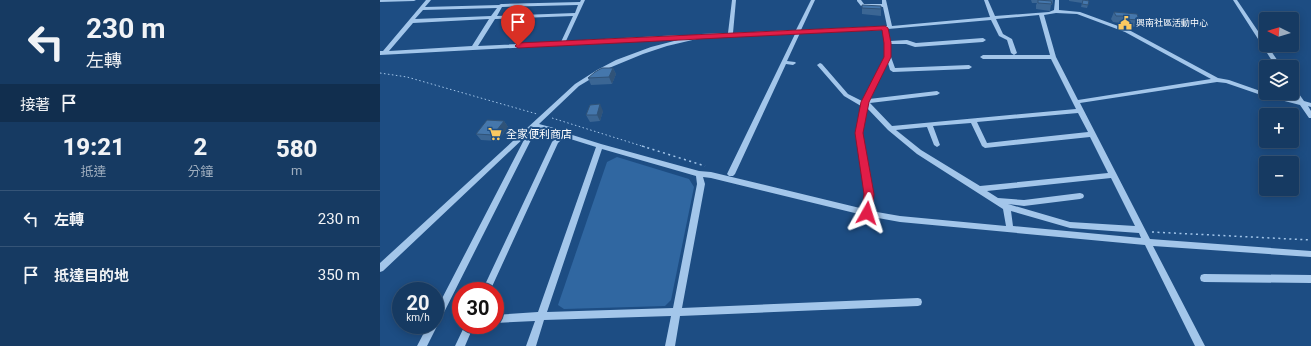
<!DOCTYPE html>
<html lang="zh-TW">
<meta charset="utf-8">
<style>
body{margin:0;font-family:Roboto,"Noto Sans TC",sans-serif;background:#23456b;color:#f1f3f6;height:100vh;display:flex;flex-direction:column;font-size:15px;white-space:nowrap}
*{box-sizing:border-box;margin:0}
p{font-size:13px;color:#9eadbe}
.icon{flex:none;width:22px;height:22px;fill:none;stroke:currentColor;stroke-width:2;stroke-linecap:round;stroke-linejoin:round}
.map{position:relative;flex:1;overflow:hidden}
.side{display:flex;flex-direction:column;background:#163a62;width:380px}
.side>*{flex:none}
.banner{background:#163a62;color:#f1f3f6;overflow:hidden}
.needle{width:26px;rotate:275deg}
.tools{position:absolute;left:879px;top:12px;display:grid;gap:8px}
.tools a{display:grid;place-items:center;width:40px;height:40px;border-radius:4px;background:#163a62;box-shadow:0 2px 10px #0003,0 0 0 1px #355477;font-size:20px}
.speed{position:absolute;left:12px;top:282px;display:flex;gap:8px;font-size:20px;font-weight:700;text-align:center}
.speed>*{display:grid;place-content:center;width:52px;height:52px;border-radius:50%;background:#163a62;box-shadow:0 2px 10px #0003,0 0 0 1px #355477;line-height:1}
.speed small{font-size:10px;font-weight:400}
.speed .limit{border:6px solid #d22;background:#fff;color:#111}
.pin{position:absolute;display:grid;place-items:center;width:34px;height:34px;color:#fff;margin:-41px -17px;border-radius:50% 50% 50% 0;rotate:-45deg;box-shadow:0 0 4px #0007}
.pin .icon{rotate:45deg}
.me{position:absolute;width:44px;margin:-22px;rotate:6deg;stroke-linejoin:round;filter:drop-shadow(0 0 3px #0008)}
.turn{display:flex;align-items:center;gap:14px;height:84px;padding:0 20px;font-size:18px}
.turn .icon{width:52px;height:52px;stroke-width:2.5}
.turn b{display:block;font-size:28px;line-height:34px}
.then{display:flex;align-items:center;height:38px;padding:0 20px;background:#0003;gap:8px;font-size:15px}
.eta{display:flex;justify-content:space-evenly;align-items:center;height:68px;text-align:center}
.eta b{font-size:24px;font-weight:800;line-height:28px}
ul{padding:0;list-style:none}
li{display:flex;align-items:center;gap:12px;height:56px;padding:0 20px;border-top:1px solid #355477}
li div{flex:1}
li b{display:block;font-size:15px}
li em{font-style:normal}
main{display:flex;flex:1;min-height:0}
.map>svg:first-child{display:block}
.green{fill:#3067a1}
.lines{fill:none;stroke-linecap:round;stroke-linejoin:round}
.path-far1{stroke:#a3c6ea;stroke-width:1;stroke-dasharray:1.5 2.5;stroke-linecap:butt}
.path{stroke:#a3c6ea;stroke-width:1.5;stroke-dasharray:2 3.5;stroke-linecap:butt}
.minor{fill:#a3c6ea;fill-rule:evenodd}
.wall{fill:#3b6694}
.shaded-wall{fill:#305378}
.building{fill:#4577ac;stroke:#305378}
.route{fill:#e11d48;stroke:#92132f}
.labels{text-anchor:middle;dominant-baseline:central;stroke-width:4;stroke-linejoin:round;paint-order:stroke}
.far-poi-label{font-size:9px;fill:#fff;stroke:#1d4d83;text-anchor:start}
.poi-label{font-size:11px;fill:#fff;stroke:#1d4d83;text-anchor:start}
</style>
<main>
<section class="side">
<div class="banner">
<div class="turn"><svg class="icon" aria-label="left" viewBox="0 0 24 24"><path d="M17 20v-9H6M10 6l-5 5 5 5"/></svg><div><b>230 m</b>左轉</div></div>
<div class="then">接著<svg class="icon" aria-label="arrive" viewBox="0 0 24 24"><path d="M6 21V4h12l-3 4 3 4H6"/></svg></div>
</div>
<div class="eta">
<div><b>19:21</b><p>抵達</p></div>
<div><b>2</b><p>分鐘</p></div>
<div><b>580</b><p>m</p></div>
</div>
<ul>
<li><svg class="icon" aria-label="left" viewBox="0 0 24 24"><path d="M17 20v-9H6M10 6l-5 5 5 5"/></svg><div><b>左轉</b></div><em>230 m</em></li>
<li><svg class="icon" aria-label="arrive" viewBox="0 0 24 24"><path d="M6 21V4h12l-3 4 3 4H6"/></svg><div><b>抵達目的地</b></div><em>350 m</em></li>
</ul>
</section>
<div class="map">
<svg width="931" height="346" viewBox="0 0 931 346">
<rect width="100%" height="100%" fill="#1d4d83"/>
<!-- green -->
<path class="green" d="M237,157L309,179L314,187L291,300L285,306L184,309L178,305L227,162Z"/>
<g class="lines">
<!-- path-far1 -->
<path class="path-far1" d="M0,73L27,77L157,114
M172,118L265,147"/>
<!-- path -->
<path class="path" d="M262,146L325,166
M772,232L931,240"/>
<!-- minor -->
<path class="minor" d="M0,0H36L34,1L0,2Z
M46,0H51L45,7L119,5L121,4H123L200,2L201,0H205L186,41L301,35L304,37L301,39L0,55V51H3ZM198,5L195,13L117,16L122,7ZM117,8L111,16L35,19L43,10ZM193,16L181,42L98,46L115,19ZM109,19L92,46L9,51L33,23Z
M352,0H356L353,33L416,30L431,0H435L421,30L507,26L503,7L481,6L477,1V0H481L484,4H502V0H506L512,26L610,17L604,0H608L615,16L669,12L674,10L675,0H679V10L700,12L749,30L838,78L849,80L886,93L917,100L912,93V86L914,87L924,101L931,103V107L928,106L931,111V118H929L920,105L881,95L846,83L837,82L700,103L770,239L931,251V257L773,246L825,346H815L765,245L520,222L487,216L331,178L323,177L325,184L302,308L538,298L541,299L542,302L541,305L538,306L300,316L295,346H285L291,316L164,320L156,346H146L155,321L115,323V315L158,312L216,147L184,137L178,143L110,291H102L172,142L178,135L157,128L47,346H37L48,325H55V312L146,136L3,271L0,272V263L195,84L217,70L236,60L271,47L321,34L348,33ZM676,13L697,14L745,32L831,79L698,100L676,57L664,15ZM659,15L670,55H603L600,57L603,59H671L696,109L512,126L490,103L557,95L560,93L557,91L489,99L508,63L510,70L513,72L589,69L592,67L589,65L515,68L511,57V44H526L535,47L603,42L606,40L603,38L536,43L527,40L510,41L508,29L611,20L619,36L627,40L631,53L634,55L637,53L632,39L623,34L616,19ZM503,30L505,43V57L482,101L468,94L442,64L440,63L437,65L464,96L481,106L476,133L485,193L484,209L331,172L319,171L221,144L186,133L185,131L159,124L199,86L229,68L263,54L287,46L321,38L415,34L347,174L349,176H353L355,174L406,64L413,65L416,63L415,62L407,61L420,33ZM487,108L508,130L537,154L623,209L626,226L520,216L491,211L493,193L482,133ZM698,113L708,132L607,143L597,122ZM591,123L602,146L605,148L710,137L728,173L600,186L541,150L516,130L547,127L554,145L557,147L560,145L553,126ZM222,149L316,176L317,184L293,308L167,312ZM731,178L755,226L690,222L628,204L644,206L700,199L703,198L704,196L703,194L700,193L644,200L618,198L607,191ZM631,211L690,228L759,233L761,238L633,226Z
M853,0H857L886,43V45H887L902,67H896Z
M824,274L931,275V283L824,282L821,281L820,278L821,275Z
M85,325H94L85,346H75Z"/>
</g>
<!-- wall -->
<path class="wall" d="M651,0H673V2L672,5H671L670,11L656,9V5L657,3H652Z
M689,0H708V5L707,8L701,7L702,3L689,1Z
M501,6V16L482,14V8Z
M734,12L759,20L756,27L741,25L740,23L733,22L731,19Z
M233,68L236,74L232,84L211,85L208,78Z
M223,111L220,121L210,122L206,115Z
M124,121L128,127L118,141L101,140L96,134Z"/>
<!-- shaded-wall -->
<path class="shaded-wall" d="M233,68L236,74L232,84L229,77Z
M220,104L223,111L220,121L217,115Z
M124,121L128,127L118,141L113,135Z"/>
<!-- building -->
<path class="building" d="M658,0L671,1L672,4L658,3Z
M703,0L709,1L708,5L702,4Z
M482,5L501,6V9L482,8Z
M734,12L757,14L759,20L744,19L743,16H736Z
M222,68H233L229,77L208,78L215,72Z
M220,104L217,115H206L210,105Z
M107,120L124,121L113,135L96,134Z"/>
<!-- route -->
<path class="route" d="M505,26L508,28L511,43V57L489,102L483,133L494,194L492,213L491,216H484L482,213L484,194L475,133L481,102L504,57V43L502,30L138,48L135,46L138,43Z"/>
<!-- icons -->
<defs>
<g id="civic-bare" transform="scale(1.08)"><path d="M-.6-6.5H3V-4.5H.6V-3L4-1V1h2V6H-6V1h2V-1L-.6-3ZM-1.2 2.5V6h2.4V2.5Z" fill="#fac861" stroke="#1d4d83" stroke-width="2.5" paint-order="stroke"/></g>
<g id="supermarket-bare" transform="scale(1.08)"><path d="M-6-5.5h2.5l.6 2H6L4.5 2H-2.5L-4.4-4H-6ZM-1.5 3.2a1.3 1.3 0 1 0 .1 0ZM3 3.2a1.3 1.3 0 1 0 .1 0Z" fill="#fac861" stroke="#1d4d83" stroke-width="2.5" paint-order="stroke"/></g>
</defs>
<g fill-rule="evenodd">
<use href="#civic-bare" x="745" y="23"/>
<use href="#supermarket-bare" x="115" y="134"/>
</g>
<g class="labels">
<!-- far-poi labels -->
<g class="far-poi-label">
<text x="756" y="23">興南社區活動中心</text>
</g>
<!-- poi labels -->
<g class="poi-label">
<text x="126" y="134">全家便利商店</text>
</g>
</g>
</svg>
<div class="tools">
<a><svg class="needle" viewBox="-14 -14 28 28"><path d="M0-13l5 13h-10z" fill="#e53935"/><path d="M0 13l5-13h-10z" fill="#9eadbe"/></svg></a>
<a><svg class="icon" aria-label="layers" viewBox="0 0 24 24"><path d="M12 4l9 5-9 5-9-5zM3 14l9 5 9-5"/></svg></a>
<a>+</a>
<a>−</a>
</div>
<div class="speed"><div>20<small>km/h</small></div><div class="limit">30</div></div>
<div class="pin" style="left:138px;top:46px;background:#d93025"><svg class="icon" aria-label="arrive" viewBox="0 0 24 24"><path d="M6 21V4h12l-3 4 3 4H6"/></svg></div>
<svg class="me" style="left:487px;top:213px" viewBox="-20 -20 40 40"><path d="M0-17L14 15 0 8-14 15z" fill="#e11d48" stroke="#fff" stroke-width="4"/></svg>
</div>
</main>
